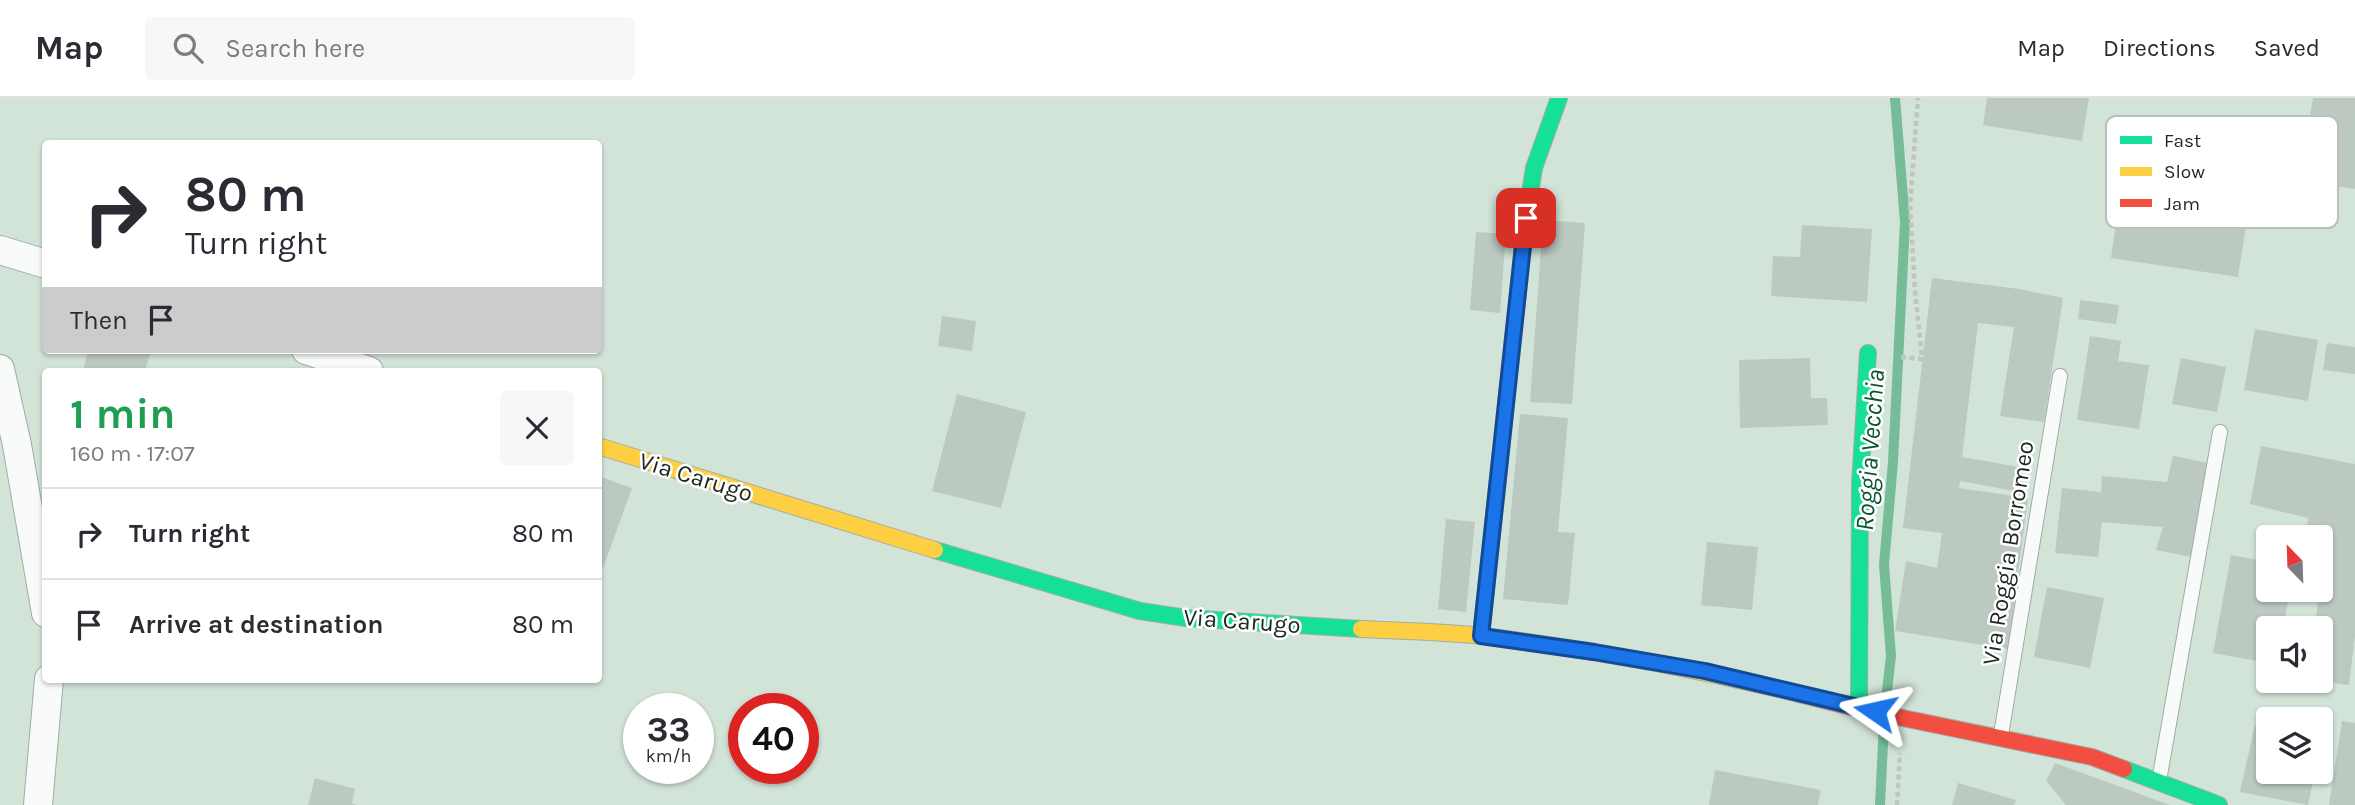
<!DOCTYPE html>
<meta charset="utf-8">
<style>
body{margin:0;font-family:Karla,sans-serif;background:#f7f7f7;color:#2b2b33;height:100vh;display:flex;flex-direction:column;font-size:26px;white-space:nowrap}
*{box-sizing:border-box;margin:0}
p{font-size:23px;color:#7c7c81}
.icon{flex:none;width:38px;height:38px;fill:none;stroke:currentColor;stroke-width:2;stroke-linecap:round;stroke-linejoin:round}
.map{position:relative;flex:1;overflow:hidden}
.drawer{position:absolute;left:42px;top:270px;width:560px;height:315px;display:flex;flex-direction:column;background:#fff;border-radius:7px;box-shadow:0 2px 5px #0004}
.drawer>*{flex:none}
.top-card{position:absolute;left:42px;top:42px;width:560px;height:214px;border-radius:7px;box-shadow:0 2px 5px #0004;background:#fff;color:#2b2b33;overflow:hidden}
.needle{width:46px;rotate:337deg}
.buttons{position:absolute;left:2256px;top:427px;display:grid;gap:14px}
.buttons a{display:grid;place-items:center;width:77px;height:77px;border-radius:7px;background:#fff;box-shadow:0 2px 5px #0004;font-size:35px}
.speed{position:absolute;left:623px;top:595px;display:flex;gap:14px;font-size:35px;font-weight:700;text-align:center}
.speed>*{display:grid;place-content:center;width:91px;height:91px;border-radius:50%;background:#fff;box-shadow:0 2px 5px #0004;line-height:1}
.speed small{font-size:18px;font-weight:400}
.speed .limit{border:10px solid #d22;background:#fff;color:#111}
.pin{position:absolute;display:grid;place-items:center;width:60px;height:60px;color:#fff;margin:-30px;border-radius:14px;box-shadow:0 4px 10px #0006}
.me{position:absolute;width:77px;margin:-38px;rotate:281deg;stroke-linejoin:round;filter:drop-shadow(0 0 5px #0008)}
.turn{display:flex;align-items:center;gap:24px;height:147px;padding:0 28px;font-size:32px}
.turn .icon{width:91px;height:91px;stroke-width:2.5}
.turn b{display:block;font-size:49px;line-height:60px}
.then{display:flex;align-items:center;height:66px;padding:0 28px;background:#0003;gap:14px;font-size:26px}
.round{display:grid;place-items:center;flex:none;width:74px;height:74px;border-radius:7px;background:#f7f7f7}
.headline{display:flex;align-items:center;justify-content:space-between;height:119px;padding:0 28px}
h1{font-size:42px;font-weight:700;line-height:52px;color:#1e9e55}
ul{padding:0;list-style:none}
li{display:flex;align-items:center;gap:21px;height:91px;padding:0 28px;border-top:2px solid #e1e1e2}
li div{flex:1}
li b{display:block;font-size:26px}
li em{font-style:normal}
header{display:flex;align-items:center;gap:42px;box-sizing:border-box;height:98px;padding:0 35px;background:#fff;border-bottom:2px solid #e1e1e2}
header strong{font-size:33px}
nav{display:flex;gap:38px;margin-inline-start:auto;font-size:24px}
.search{width:490px;height:63px;background:#f7f7f7;display:flex;align-items:center;gap:18px;box-sizing:border-box;padding:0 24px;border-radius:7px;color:#7c7c81;font-size:26px}
.map>svg:first-child{display:block}
.lines{fill:none;stroke-linecap:round;stroke-linejoin:round}
.stream{stroke:#76bc97;stroke-width:10}
.building{fill:#bcc9c1}
.lane-casing{stroke:#9fada4;stroke-width:16}
.street-casing{stroke:#9fada4;stroke-width:30}
.fast-casing{stroke:#9fada4;stroke-width:18}
.slow-casing{stroke:#9fada4;stroke-width:18}
.jam-casing{stroke:#9fada4;stroke-width:18}
.path{stroke:#bfc5c1;stroke-width:4.5;stroke-dasharray:5 3.5;stroke-linecap:butt}
.lane{stroke:#f8fbf9;stroke-width:14}
.street{stroke:#f8fbf9;stroke-width:28}
.fast{stroke:#16e098;stroke-width:16}
.slow{stroke:#ffcf43;stroke-width:16}
.jam{stroke:#f24e42;stroke-width:16}
.route-casing{stroke:#114b97;stroke-width:18}
.route{stroke:#1a73e8;stroke-width:12}
.labels{text-anchor:middle;dominant-baseline:central;stroke-width:5;stroke-linejoin:round;paint-order:stroke}
.street-label{font-size:24px;fill:#1c2821;stroke:#fff}
.water-label{font-size:26px;font-style:italic;fill:#0b5534;stroke:#fff}
.key{fill:#fff;stroke:#bbbebc;stroke-width:2}
.key-label{font-size:19px;fill:#1c2821}
</style>
<header>
<strong>Map</strong>
<div class="search"><svg class="icon" aria-label="search" viewBox="0 0 24 24"><circle cx="10" cy="10" r="6"/><path d="M15 15l6 6"/></svg>Search here</div>
<nav><a>Map</a><a>Directions</a><a>Saved</a></nav>
</header>
<div class="map">
<svg width="2355" height="707" viewBox="0 0 2355 707">
<rect width="100%" height="100%" fill="#d2e3d8"/>
<g class="lines">
<!-- stream -->
<path class="stream" d="M1885,610L1891,558L1884,467L1893,364L1905,124L1895,0
M1880,707L1884,625"/>
</g>
<!-- building -->
<path class="building" d="M1987,0H2089L2082,43L1983,27Z
M2313,0H2355V91L2300,82Z
M2126,57L2254,76L2238,179L2111,160Z
M1543,122L1585,125L1572,306L1530,304Z
M1802,127L1872,131L1867,204L1771,198L1773,158L1800,159Z
M1476,134L1506,136L1500,215L1470,212Z
M1932,180L2019,191L2063,200L2044,324L2000,318L2014,229L1978,225L1962,359L2019,369L2014,393L1960,383L1959,390L2028,400L2008,551L1895,533L1906,463L1937,470L1942,435L1903,430Z
M2080,202L2119,207L2116,226L2078,221Z
M942,218L976,223L972,253L938,248Z
M2255,231L2318,242L2308,303L2244,292Z
M2090,238L2121,243L2118,263L2149,267L2139,331L2077,322Z
M2327,245L2355,249V276L2323,272Z
M88,252H151L145,273H83Z
M1810,260L1811,300H1827L1828,327L1740,330L1739,262Z
M2181,260L2226,269L2217,314L2172,306Z
M957,296L1026,314L1001,410L932,393Z
M1520,316L1568,320L1558,434L1575,435L1568,507L1503,501Z
M2261,348L2355,366V538L2349,587L2320,583V530H2315L2324,448L2320,447V439H2306L2308,420L2250,406Z
M2173,358L2209,365L2192,459L2156,452L2163,429L2102,424L2098,459L2055,455L2062,390L2101,394L2102,378L2167,384Z
M598,378L632,390L603,470L598,468Z
M1446,421L1475,424L1466,514L1438,511Z
M1707,444L1758,449L1752,512L1701,507Z
M2231,457L2268,464V492H2290L2283,530H2268V565L2213,555Z
M2047,489L2104,500L2090,570L2034,559Z
M2342,623L2355,625V707H2329Z
M2255,627L2268,629V674H2315L2308,707L2240,694Z
M2055,665L2170,707H2066L2046,683Z
M1715,672L1821,692L1818,707H1709Z
M315,680L355,691L352,705L357,707H308Z
M1958,685L2016,702L2014,707H1952Z"/>
<g class="lines">
<!-- lane casing -->
<g class="lane-casing">
<path id="lane" d="M2001,637L2060,278
M2159,683L2220,334"/>
</g>
<!-- street casing -->
<g class="street-casing">
<path id="street" d="M0,152L46,166
M306,252L369,273
M0,271L17,347L46,515
M38,707L49,581"/>
</g>
<!-- fast casing -->
<g class="fast-casing">
<path id="fast" d="M935,452L1140,513L1186,520L1361,531
M1481,538L1526,120L1534,70L1559,0
M1859,611L1860,386L1868,255
M2124,671L2219,707"/>
</g>
<!-- slow casing -->
<g class="slow-casing">
<path id="slow" d="M598,348L935,452
M1361,531C1402,533 1443,534 1483,538C1586,551 1687,569 1787,593"/>
</g>
<!-- jam casing -->
<g class="jam-casing">
<path id="jam" d="M1787,593L1859,611L2092,659L2124,671"/>
</g>
<!-- path -->
<path class="path" d="M1901,259L1922,261L1915,193L1910,108L1918,0
M1897,707L1900,655"/>
<!-- lane -->
<use href="#lane" class="lane"/>
<!-- street -->
<use href="#street" class="street"/>
<!-- fast -->
<use href="#fast" class="fast"/>
<!-- slow -->
<use href="#slow" class="slow"/>
<!-- jam -->
<use href="#jam" class="jam"/>
</g>
<g class="lines">
<!-- route casing -->
<g class="route-casing">
<path id="route" d="M1526,120L1481,538L1594,554L1705,573L1875,613"/>
</g>
<!-- route -->
<use href="#route" class="route"/>
</g>
<g class="labels">
<!-- street labels -->
<g class="street-label">
<text transform="translate(696 379) rotate(17)">Via Carugo</text>
<text transform="translate(2008 455) rotate(-81)">Via Roggia Borromeo</text>
<text transform="translate(1242 523) rotate(4)">Via Carugo</text>
</g>
<!-- water labels -->
<g class="water-label">
<text transform="translate(1870 352) rotate(-86)">Roggia Vecchia</text>
</g>
</g>
<!-- legend -->
<rect x="2106" y="18" width="232" height="112" rx="10" class="key"/>
<rect x="2120" y="38" width="32" height="8" fill="#16e098"/>
<rect x="2120" y="69" width="32" height="9" fill="#ffcf43"/>
<rect x="2120" y="101" width="32" height="8" fill="#f24e42"/>
<g class="key-label">
<text x="2164" y="49">Fast</text>
<text x="2164" y="80">Slow</text>
<text x="2164" y="112">Jam</text>
</g>
</svg>
<div class="buttons">
<a><svg class="needle" viewBox="-14 -14 28 28"><path d="M0-13l5 13h-10z" fill="#e53935"/><path d="M0 13l5-13h-10z" fill="#7c7c81"/></svg></a>
<a><svg class="icon" aria-label="sound" viewBox="0 0 24 24"><path d="M4 9h4l5-4v14l-5-4H4zM17 9q2 3 0 6"/></svg></a>
<a><svg class="icon" aria-label="layers" viewBox="0 0 24 24"><path d="M12 4l9 5-9 5-9-5zM3 14l9 5 9-5"/></svg></a>
</div>
<div class="speed"><div>33<small>km/h</small></div><div class="limit">40</div></div>
<div class="pin" style="left:1526px;top:120px;background:#d93025"><svg class="icon" aria-label="arrive" viewBox="0 0 24 24"><path d="M6 21V4h12l-3 4 3 4H6"/></svg></div>
<svg class="me" style="left:1875px;top:613px" viewBox="-20 -20 40 40"><path d="M0-17L14 15 0 8-14 15z" fill="#1a73e8" stroke="#fff" stroke-width="4"/></svg>
<div class="top-card">
<div class="turn"><svg class="icon" aria-label="right" viewBox="0 0 24 24"><path d="M7 20v-9h11M14 6l5 5-5 5"/></svg><div><b>80 m</b>Turn right</div></div>
<div class="then">Then<svg class="icon" aria-label="arrive" viewBox="0 0 24 24"><path d="M6 21V4h12l-3 4 3 4H6"/></svg></div>
</div>
<section class="drawer">
<div class="headline"><div><h1>1 min</h1><p>160 m · 17:07</p></div><a class="round"><svg class="icon" aria-label="close" viewBox="0 0 24 24"><path d="M6 6l12 12M18 6L6 18"/></svg></a></div>
<ul>
<li><svg class="icon" aria-label="right" viewBox="0 0 24 24"><path d="M7 20v-9h11M14 6l5 5-5 5"/></svg><div><b>Turn right</b></div><em>80 m</em></li>
<li><svg class="icon" aria-label="arrive" viewBox="0 0 24 24"><path d="M6 21V4h12l-3 4 3 4H6"/></svg><div><b>Arrive at destination</b></div><em>80 m</em></li>
</ul>
</section>
</div>
